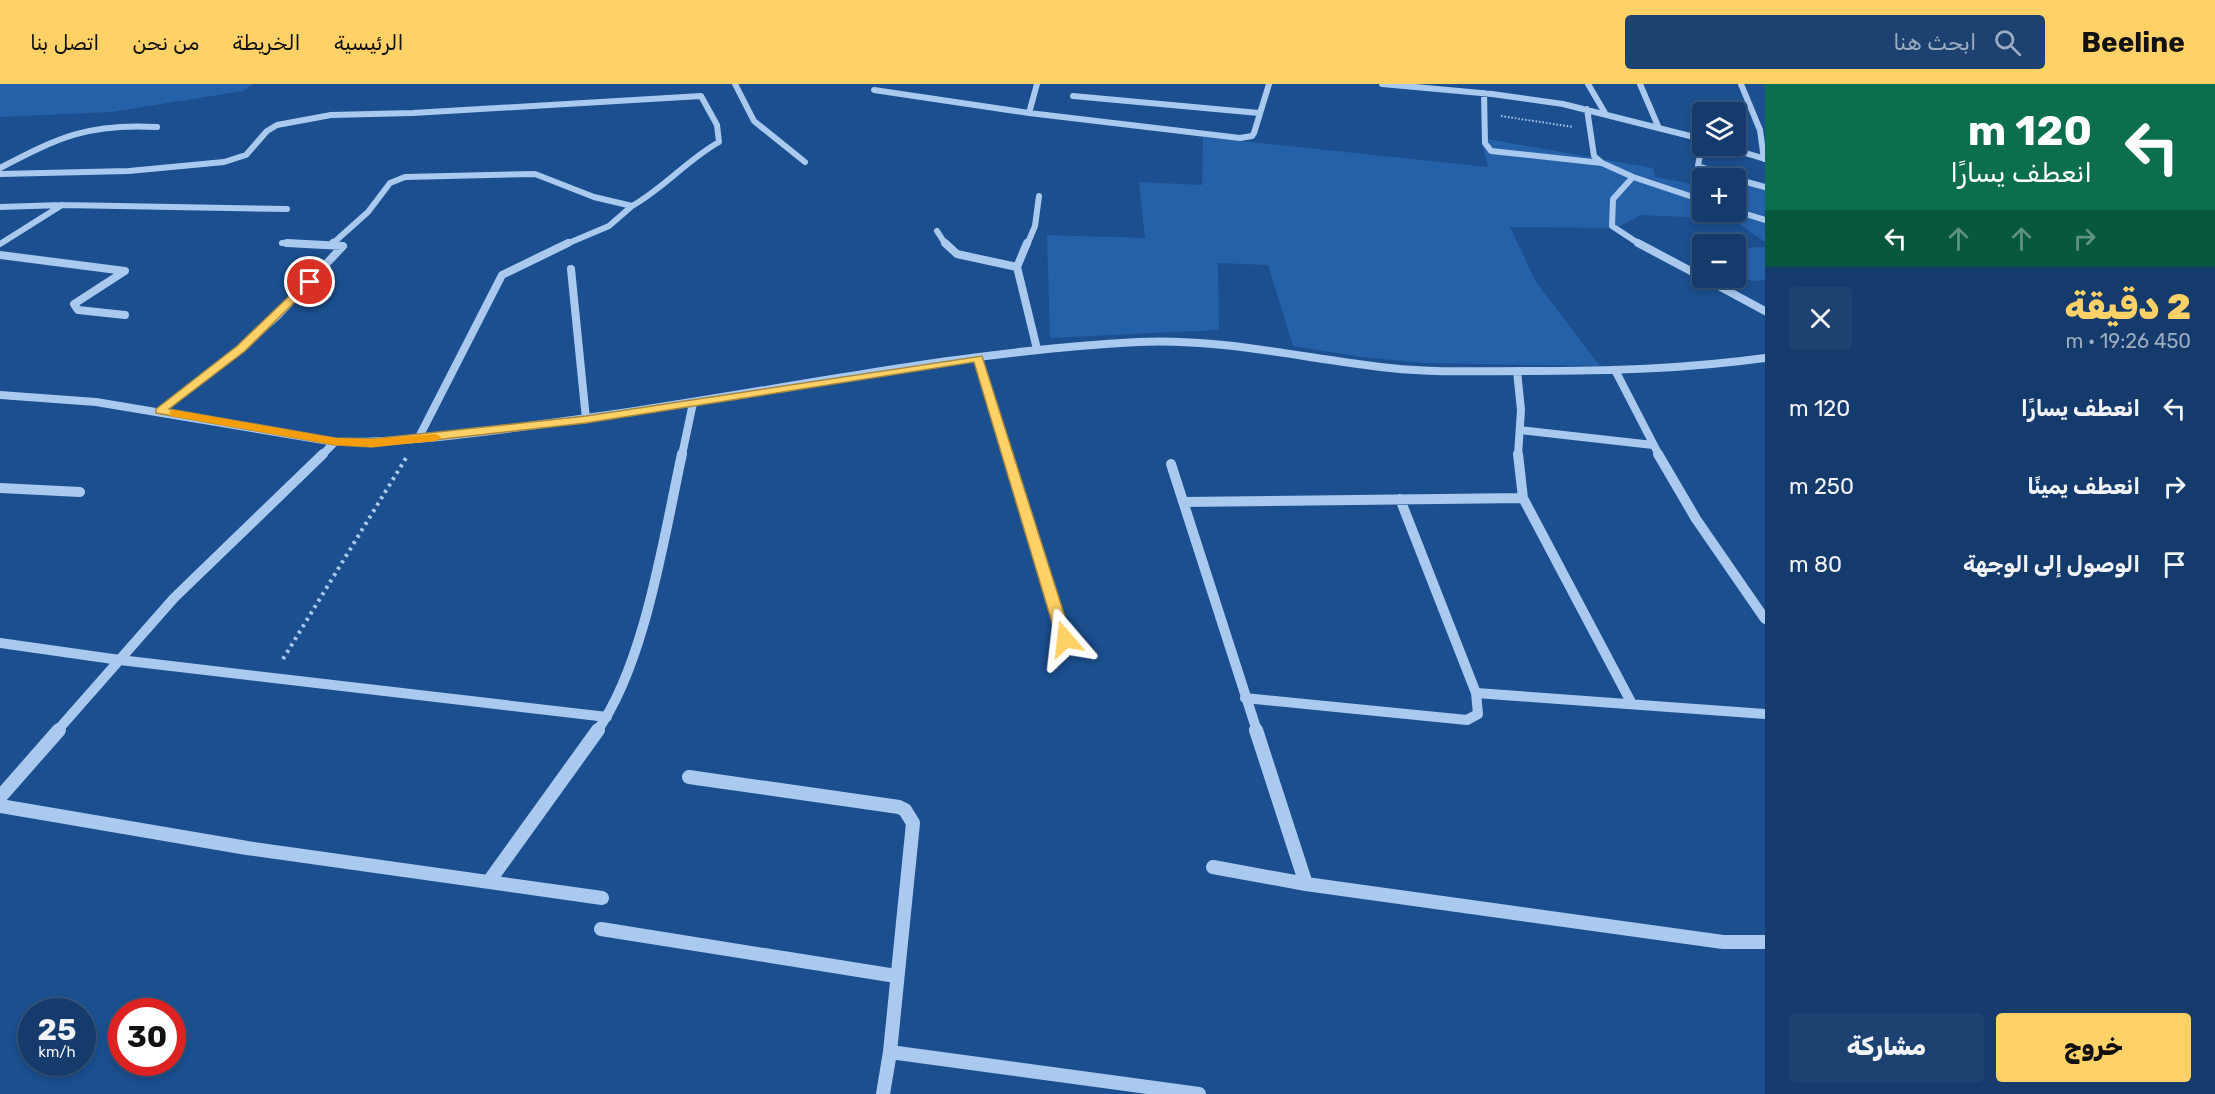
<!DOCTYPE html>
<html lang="ar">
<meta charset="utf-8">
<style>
body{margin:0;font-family:Rubik,"Noto Sans Arabic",sans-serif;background:#1d4271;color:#f1f3f6;direction:rtl;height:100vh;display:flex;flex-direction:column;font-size:22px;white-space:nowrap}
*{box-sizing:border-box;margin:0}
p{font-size:20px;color:#9dadc1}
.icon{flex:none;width:33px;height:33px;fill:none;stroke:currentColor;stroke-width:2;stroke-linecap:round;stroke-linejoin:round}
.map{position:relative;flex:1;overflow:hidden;direction:ltr}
.sheet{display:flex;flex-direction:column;background:#143b6b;width:450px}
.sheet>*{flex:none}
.top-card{background:#0b6e4f;color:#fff;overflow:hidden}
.controls{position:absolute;left:1692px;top:18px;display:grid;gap:12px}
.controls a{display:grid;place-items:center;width:54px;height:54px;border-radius:6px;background:#143b6b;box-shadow:0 3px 9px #0003,0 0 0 2px #33557e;font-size:30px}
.speed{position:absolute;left:18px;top:914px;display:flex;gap:12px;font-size:30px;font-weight:700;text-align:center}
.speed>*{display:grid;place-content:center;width:78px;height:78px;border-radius:50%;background:#143b6b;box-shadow:0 3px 9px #0003,0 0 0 2px #33557e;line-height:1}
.speed small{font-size:15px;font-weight:400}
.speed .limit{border:9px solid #d22;background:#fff;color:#111}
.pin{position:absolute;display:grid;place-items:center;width:51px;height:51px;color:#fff;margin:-26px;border:3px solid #fff;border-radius:50%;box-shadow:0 2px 6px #0007}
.me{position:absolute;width:66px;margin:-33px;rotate:343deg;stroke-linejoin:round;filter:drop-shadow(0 0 4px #0008)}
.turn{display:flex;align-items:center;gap:21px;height:126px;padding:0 24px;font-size:27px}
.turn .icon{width:78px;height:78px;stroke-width:2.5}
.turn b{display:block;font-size:42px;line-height:51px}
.lanes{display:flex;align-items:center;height:57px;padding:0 24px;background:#0003;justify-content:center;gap:30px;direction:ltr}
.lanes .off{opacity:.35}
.round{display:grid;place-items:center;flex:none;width:63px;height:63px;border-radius:6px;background:#1d4271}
.summary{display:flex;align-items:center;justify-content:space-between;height:102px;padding:0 24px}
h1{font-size:36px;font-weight:800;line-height:45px;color:#ffd166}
.button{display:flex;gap:12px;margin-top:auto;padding:12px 24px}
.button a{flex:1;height:69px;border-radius:6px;background:#ffd166;color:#111;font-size:24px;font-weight:800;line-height:69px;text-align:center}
.button a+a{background:#1d4271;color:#f1f3f6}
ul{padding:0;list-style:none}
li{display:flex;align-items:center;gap:18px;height:78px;padding:0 24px}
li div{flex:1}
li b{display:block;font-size:22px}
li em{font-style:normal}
header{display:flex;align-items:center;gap:36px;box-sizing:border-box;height:84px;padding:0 30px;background:#ffd166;color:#111}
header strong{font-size:28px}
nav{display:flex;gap:33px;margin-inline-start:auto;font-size:21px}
.search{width:420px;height:54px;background:#1d4271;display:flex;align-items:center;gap:15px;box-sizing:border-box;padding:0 21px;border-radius:6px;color:#9dadc1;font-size:22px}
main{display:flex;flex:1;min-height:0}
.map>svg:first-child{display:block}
.green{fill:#2461a8}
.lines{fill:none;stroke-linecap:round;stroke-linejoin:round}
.path-far1{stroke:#a9c9ee;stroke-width:2;stroke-dasharray:1.5 2;stroke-linecap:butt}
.path{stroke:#a9c9ee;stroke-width:4;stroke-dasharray:3 4.5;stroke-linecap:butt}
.minor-far3{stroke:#a9c9ee;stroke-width:6}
.minor-far2{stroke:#a9c9ee;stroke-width:8}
.minor-far1{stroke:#a9c9ee;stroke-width:10}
.minor{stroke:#a9c9ee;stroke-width:14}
.route{fill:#ffd166;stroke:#a68842;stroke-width:1.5}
.slow{fill:#f59e0b}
</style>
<header>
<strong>Beeline</strong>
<div class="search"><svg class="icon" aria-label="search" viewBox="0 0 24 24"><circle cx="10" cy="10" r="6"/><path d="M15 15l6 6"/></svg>ابحث هنا</div>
<nav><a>الرئيسية</a><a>الخريطة</a><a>من نحن</a><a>اتصل بنا</a></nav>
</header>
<main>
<section class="sheet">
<div class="top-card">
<div class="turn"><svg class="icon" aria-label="left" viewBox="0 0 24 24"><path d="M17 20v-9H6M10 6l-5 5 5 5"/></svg><div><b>120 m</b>انعطف يسارًا</div></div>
<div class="lanes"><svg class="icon" aria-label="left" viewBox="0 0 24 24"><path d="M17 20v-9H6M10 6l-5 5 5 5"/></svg><svg class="icon off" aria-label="ahead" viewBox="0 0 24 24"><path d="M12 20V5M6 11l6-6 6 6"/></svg><svg class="icon off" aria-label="ahead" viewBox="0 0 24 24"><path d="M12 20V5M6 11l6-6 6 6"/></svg><svg class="icon off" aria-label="right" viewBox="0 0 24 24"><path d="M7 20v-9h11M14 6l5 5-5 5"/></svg></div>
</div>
<div class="summary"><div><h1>2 دقيقة</h1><p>450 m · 19:26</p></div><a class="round"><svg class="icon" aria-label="close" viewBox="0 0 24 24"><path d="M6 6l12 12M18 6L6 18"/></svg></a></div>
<ul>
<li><svg class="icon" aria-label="left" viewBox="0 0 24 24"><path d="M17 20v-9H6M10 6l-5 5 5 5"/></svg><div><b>انعطف يسارًا</b></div><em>120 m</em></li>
<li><svg class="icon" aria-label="right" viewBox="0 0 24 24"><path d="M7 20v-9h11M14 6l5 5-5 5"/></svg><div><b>انعطف يمينًا</b></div><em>250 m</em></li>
<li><svg class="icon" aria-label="arrive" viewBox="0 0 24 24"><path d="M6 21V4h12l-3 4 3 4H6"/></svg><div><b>الوصول إلى الوجهة</b></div><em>80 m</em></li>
</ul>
<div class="button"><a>خروج</a><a>مشاركة</a></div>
</section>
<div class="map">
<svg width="1765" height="1010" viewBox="0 0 1765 1010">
<rect width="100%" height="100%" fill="#1b4f8f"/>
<!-- green -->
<path class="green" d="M0,0H254L243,7L112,28L0,33Z
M1203,53L1488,83L1481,54L1653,84L1655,93L1702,102V128H1736V94H1709L1710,85L1765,99V158L1732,135L1641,131L1617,144L1510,143L1536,198L1600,282L1423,279L1361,273L1293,262L1268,181L1218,179L1219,246L1050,254L1047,151L1145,154L1139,98L1202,101Z
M1765,163V196L1751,197L1736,185V164Z"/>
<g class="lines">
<!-- path-far1 -->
<path class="path-far1" d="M1501,32L1573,43"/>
<!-- path -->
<path class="path" d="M283,575L406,374"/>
<!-- minor-far3 -->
<path class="minor-far3" d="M735,0L754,37L805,78
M1382,0L1492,10L1563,20L1702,55
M1588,0L1605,29
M1640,0L1658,42
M1741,0L1760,46L1764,75
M874,6L1029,29L1240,54L1252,52L1254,49L1269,0
M1484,9L1485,59L1491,67L1602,79
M1073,12L1259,29
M1713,21L1717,28
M1587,25L1594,72L1602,79L1633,93L1613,115L1612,142L1641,161
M1029,29L1037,0
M1702,59L1698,82L1735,94
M1722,62L1765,75
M0,84C59,53 89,39 157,43
M0,90L129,87L224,78L246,71L267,47L277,41L331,31L413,29L701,12L717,41L719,58C687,76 664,104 632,122
M1633,93L1702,116
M1736,95L1765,103
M0,123L62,121L287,125
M1736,127L1765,136
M937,147L946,161
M282,159L318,161
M0,160L62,121
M331,161L368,128L390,99L405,93L535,90L594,113L632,122L609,142L564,161
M1027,161L1035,142L1039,112"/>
<!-- minor-far2 -->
<path class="minor-far2" d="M945,159L957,170L1017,183
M1027,159L1017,183L1037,265
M1638,159L1702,193
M331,161L333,159
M0,171L125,187L74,220L78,226L125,231
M571,185L586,335
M1704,194L1765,227
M978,274L1008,371
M1615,286L1659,371
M1517,287L1521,326L1518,371
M0,311L96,318L335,358C410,359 484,348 558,338C751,313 943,268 1138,258C1223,254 1306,275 1390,284C1435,289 1481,287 1527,287C1607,287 1686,285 1765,274
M160,327L241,264L277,232L343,162L287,159
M1520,346L1653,361
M418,355L502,191L568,159
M322,371L335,358
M682,371L693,319"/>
<!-- minor-far1 -->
<path class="minor-far1" d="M1008,370L1065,555
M1518,370L1523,414L1632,620
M1658,370L1696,435L1765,535
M1171,380L1257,647
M0,404L80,408
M1184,418L1523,414
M0,559L120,576L607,633
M1476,609L1765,630
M1245,614L1467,636L1478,630L1476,609L1400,415
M57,647L174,514L323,370
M597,647C645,580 664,452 682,370"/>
<!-- minor -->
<path class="minor" d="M1256,646L1306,800
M689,693L899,723L905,726L913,739L890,968L883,1010
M0,713L59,646
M0,722L247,764L602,814
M1213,783L1306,800L1723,858H1765
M490,796L598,646
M601,845L896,892
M890,968L1199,1010"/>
</g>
<!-- route -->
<path class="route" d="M306,196L315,198L245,267L169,325L335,354L372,355L586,332L982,272L1072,555L1065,561L1057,555L974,278L586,339L372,363L335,361L156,329V325L237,262Z"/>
<!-- slow -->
<path class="slow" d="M174,326L335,354L372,355L436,350L441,353L436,357L372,363L335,361L170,332V327Z"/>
</svg>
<div class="controls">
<a><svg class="icon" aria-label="layers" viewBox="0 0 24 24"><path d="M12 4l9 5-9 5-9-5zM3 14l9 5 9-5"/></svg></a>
<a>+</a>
<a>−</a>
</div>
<div class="speed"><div>25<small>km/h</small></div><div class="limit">30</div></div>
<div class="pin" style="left:310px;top:198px;background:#d93025"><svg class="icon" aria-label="arrive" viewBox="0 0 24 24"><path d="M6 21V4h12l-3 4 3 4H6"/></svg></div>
<svg class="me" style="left:1065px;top:555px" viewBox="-20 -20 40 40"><path d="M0-17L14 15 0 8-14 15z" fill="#ffd166" stroke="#fff" stroke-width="4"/></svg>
</div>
</main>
